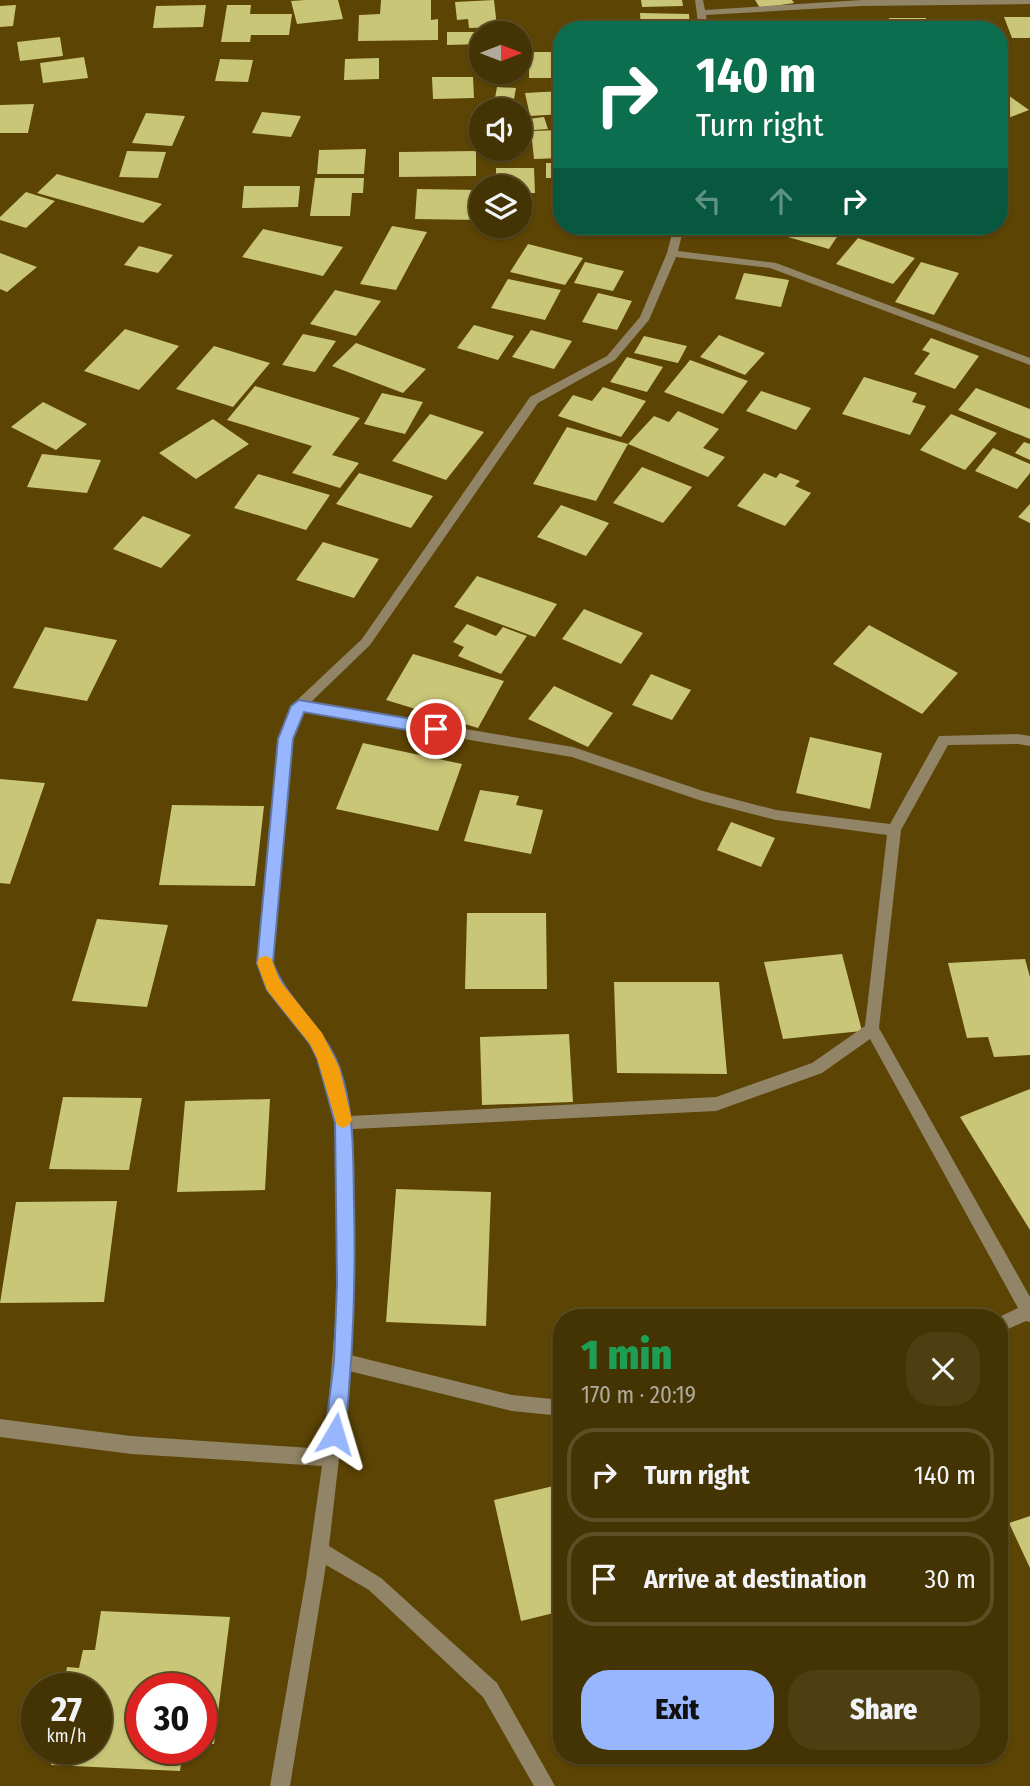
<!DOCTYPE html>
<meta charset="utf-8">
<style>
body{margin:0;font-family:"Fira Sans Condensed",sans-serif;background:#4e3f12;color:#f1f3f6;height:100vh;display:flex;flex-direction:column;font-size:26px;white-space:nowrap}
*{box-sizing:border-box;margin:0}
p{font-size:23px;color:#afaa9a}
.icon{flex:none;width:38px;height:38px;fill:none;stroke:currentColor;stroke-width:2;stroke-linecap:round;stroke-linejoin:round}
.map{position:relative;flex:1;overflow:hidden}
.side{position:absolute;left:553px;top:1309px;width:455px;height:455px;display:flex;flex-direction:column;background:#443303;border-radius:28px;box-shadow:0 2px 5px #0004,0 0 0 2px #5c4e25}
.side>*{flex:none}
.guide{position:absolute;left:553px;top:21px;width:455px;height:214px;border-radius:28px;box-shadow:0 2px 5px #0004,0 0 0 2px #5c4e25;background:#0b6e4f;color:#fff;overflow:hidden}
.needle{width:46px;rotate:90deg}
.buttons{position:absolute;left:469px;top:21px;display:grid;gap:14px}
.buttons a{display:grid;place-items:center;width:63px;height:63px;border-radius:50%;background:#443303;box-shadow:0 2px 5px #0004,0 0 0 2px #5c4e25;font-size:35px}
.speed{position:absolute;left:21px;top:1673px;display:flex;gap:14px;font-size:35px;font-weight:700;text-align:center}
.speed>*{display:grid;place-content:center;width:91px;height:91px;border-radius:50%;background:#443303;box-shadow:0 2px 5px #0004,0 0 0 2px #5c4e25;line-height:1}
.speed small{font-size:18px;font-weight:400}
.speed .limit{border:10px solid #d22;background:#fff;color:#111}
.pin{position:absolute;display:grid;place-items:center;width:60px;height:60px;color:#fff;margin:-30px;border:4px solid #fff;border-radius:50%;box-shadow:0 2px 7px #0007}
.me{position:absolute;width:77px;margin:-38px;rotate:7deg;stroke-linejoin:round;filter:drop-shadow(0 0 5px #0008)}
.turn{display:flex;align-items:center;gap:24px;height:147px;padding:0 28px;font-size:32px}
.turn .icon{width:91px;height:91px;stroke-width:2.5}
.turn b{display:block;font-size:49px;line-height:60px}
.lanes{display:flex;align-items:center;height:66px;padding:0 28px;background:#0003;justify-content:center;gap:35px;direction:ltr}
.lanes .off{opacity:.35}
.round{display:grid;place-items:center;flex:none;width:74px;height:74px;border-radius:28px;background:#4e3f12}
.head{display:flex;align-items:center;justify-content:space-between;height:119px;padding:0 28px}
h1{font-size:42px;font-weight:800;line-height:52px;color:#1e9e55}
.cta{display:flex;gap:14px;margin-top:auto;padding:14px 28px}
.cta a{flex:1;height:80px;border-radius:28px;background:#97b6fd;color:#111;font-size:28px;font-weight:800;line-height:80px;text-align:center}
.cta a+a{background:#4e3f12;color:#f1f3f6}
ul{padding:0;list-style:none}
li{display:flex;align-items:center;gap:21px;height:94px;margin:0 14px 10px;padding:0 14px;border:4px solid #5c4e25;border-radius:28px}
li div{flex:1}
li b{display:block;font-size:26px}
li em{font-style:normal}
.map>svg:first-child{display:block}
.building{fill:#cac678}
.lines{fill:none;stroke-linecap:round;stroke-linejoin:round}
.street{fill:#928467;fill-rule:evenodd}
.route{fill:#97b6fd;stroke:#6276a4;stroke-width:2}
.slow{fill:#f59e0b}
</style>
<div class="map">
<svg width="1030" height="1786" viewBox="0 0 1030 1786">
<rect width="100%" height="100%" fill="#5b4404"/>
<!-- building -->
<path class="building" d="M305,0H338L343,19L297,24L291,1Z
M381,0H431V20L438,19V40L358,41L359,15L380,14Z
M494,0L497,27L469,28L468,19L457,20L455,2Z
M641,0H682L683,6L642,7Z
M755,0H792L794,3L760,8Z
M16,5L13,26L0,27V6Z
M206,5L203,27L153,28L156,6Z
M227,5H251L250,14H292L289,35H251L250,42H221Z
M640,13L689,14L690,30H641Z
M1004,17H1030V38H1012Z
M889,18H926L929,30H892Z
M447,32H481V44L447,45Z
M60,37L63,56L20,61L17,42Z
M529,52H562V78H529Z
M84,57L88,78L43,83L40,63Z
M379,58V79L344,80L345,59Z
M220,59L253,60L248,82L215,81Z
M484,72H521V75H484Z
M432,77H473L474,98L433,99Z
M497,87L516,88L514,99L495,98Z
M562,91V114L530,116L525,93Z
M1008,95L1029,110L1000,121L999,98Z
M34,104L28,133H0V105Z
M262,112L301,116L291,137L252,133Z
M146,113L185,116L172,146L132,143Z
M544,117L548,129L520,131V120Z
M562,130V158L534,159L531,131Z
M366,149L364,174H317L319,150Z
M127,151L166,152L158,178L119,177Z
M476,151V176L399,177V152Z
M546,163H562V178H546Z
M496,168H534L535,193H520V187H496Z
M57,174L162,204L143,223L37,193Z
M315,178H364L363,193H352L350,216H310Z
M244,186H300L298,207L242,208Z
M417,189L480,190L479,220L415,219Z
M999,190L1010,192L1001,221H999Z
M26,192L55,201L26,228L0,220V217Z
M392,226L427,232L396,290L360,284Z
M796,226H844L829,249L788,237Z
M263,229L343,247L323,276L242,257Z
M858,238L915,258L893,284L836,264Z
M528,244L583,258L565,285L510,272Z
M139,246L173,255L158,273L124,265Z
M0,253L37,267L7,292L0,289Z
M585,262L624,271L613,291L574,283Z
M921,262L959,273L934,315L895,302Z
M744,273L789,280L781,307L735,299Z
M508,279L561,290L545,320L491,308Z
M335,290L381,301L356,336L310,324Z
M598,293L632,301L617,330L582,322Z
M474,325L514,336L498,360L457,348Z
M125,329L179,346L139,390L84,371Z
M531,330L572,341L554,369L512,357Z
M303,334L336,341L315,372L282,365Z
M719,335L765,353L745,375L700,357Z
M644,336L687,346L678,363L634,353Z
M931,338L979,356L955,389L914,374L930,353L922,350Z
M356,343L426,369L403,393L332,366Z
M214,346L270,363L233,407L176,389Z
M627,357L663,367L647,392L610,382Z
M690,360L748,381L723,414L664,392Z
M864,377L917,393L912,402L926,406L910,435L842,414Z
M255,386L360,418L332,455L359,463L340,488L292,473L312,446L227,420Z
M603,387L646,401L621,437L558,416L573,395L592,401Z
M976,388L1030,409V439L958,410Z
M761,391L811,408L796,430L746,411Z
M382,393L423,402L405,434L364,424Z
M43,402L87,424L56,450L11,427Z
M678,411L719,429L703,448L725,457L708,477L628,444L654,416L669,422Z
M430,414L484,432L446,480L392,461Z
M951,414L997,433L965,470L920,450Z
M213,419L249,444L196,479L159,453Z
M567,427L628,444L596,501L533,484Z
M1024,442L1030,444V460L1015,453Z
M993,448L1030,464V473L1017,489L975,471Z
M42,454L101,460L87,493L27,487Z
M642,467L692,487L663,523L613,503Z
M359,473L433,496L411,528L336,504Z
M764,473L776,478L780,473L800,481L795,486L811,493L785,526L737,506Z
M258,474L330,495L306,530L234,508Z
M1030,504V523L1018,517Z
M561,505L609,523L586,556L537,537Z
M143,516L191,535L161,568L113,549Z
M323,542L379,559L354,598L296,580Z
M477,576L557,604L535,637L454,607Z
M584,609L643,633L621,664L562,639Z
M467,624L496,636L503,627L527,636L501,674L458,656L464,647L453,642Z
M869,625L958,673L922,714L833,664Z
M45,627L117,640L87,701L13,688Z
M413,654L504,681L478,728L386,700Z
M651,674L691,690L672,720L632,705Z
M554,686L613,713L588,747L528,719Z
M810,737L882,753L870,809L796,793Z
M363,743L462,764L438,831L336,809Z
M0,779L45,783L10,884L0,883Z
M480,790L519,796L516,805L543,810L531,854L464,841Z
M172,805L264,806L255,886L159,885Z
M731,822L775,838L761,867L717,850Z
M467,913H546L547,989H465Z
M97,919L168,925L147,1007L72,1001Z
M842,954L862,1031L783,1039L764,962Z
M1025,959L1030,977V1055L994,1057L988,1037L967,1038L948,963Z
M614,982H719L727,1074L617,1073Z
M569,1034L573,1102L482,1105L480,1037Z
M1030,1089V1230L960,1117Z
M63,1097L142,1098L129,1170L49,1169Z
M270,1099L265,1190L177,1192L185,1101Z
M396,1189L491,1192L486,1326L386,1322Z
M117,1201L104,1302L0,1303L16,1202Z
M562,1484V1611L521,1621L494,1500Z
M1030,1516V1568L1009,1523Z
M101,1611L230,1617L214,1744L201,1743V1689H142V1748H183L180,1771L51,1765L54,1748H96V1689H63L67,1667L79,1668L83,1650H95Z"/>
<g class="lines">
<!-- street -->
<path class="street" d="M695,0H703L705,10L862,0H1030V4L862,6L706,15L708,30H699Z
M674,226H684L678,251L776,263L1030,358V365L770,268L676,257L649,320L615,360L538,403L370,645L310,703L573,747L703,791L776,810L890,824L939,736L1018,734L1030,736V746L1018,744L948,745L901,830L879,1028L1030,1297V1322L1026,1321L999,1333V1318H997L1018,1308L870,1039L822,1073L716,1111L353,1129L354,1228L350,1355L512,1395L562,1400V1416L512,1411L349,1371L329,1546L381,1578L497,1683L555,1786H534L483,1697L369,1590L326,1565L290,1786H270L306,1578L322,1466L131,1454L0,1437V1419L131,1436L325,1449L337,1298L339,1162L336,1122L319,1058L275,996L258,963L278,739L294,703L362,639L530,397L607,356L640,317L667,253ZM303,712L572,757L702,801L776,820L887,835L865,1026L812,1063L716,1097L350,1116C345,1090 338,1062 324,1039C308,1012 285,992 272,963L292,739Z"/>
</g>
<!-- route -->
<path class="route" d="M299,700L436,723L443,729L436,735L304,712L293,739L273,963C288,1002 324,1027 339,1066C355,1111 353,1157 354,1204C356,1282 353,1357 345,1434L342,1441L335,1444L328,1441L325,1434L334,1361L337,1284L335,1123L317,1058L310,1044L267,990L257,963L278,739L291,706Z"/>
<!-- slow -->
<path class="slow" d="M265,956L271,958L280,981L322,1033L339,1067L352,1120L349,1125L343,1128L337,1125L317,1058L310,1044L267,990L257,963L259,958Z"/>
</svg>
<div class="buttons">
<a><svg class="needle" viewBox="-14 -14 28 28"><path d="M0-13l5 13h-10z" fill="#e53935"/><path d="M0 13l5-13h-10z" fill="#afaa9a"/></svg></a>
<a><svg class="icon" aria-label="sound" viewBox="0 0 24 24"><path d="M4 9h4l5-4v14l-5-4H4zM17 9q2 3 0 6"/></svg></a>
<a><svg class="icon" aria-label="layers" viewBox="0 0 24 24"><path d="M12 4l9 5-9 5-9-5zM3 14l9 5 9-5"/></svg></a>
</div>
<div class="speed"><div>27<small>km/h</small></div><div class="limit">30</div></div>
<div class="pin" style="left:436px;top:729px;background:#d93025"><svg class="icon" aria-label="arrive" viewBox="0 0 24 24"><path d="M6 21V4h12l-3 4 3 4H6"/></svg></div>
<svg class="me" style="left:335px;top:1434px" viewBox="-20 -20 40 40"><path d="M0-17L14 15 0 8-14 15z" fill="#97b6fd" stroke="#fff" stroke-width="4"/></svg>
<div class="guide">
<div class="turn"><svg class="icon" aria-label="right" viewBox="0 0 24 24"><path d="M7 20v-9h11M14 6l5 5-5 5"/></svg><div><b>140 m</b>Turn right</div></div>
<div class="lanes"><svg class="icon off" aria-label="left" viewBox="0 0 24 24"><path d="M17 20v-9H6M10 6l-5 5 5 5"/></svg><svg class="icon off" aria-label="ahead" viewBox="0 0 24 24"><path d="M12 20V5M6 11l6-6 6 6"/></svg><svg class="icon" aria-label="right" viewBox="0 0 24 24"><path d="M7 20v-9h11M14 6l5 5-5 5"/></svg></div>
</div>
<section class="side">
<div class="head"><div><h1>1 min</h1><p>170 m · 20:19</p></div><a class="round"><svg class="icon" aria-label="close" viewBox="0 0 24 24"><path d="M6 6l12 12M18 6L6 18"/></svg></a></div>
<ul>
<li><svg class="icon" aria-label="right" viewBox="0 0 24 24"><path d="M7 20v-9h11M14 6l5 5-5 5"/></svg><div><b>Turn right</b></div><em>140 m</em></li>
<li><svg class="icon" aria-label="arrive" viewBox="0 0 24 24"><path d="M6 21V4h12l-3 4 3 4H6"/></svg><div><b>Arrive at destination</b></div><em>30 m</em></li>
</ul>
<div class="cta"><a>Exit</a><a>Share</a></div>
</section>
</div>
